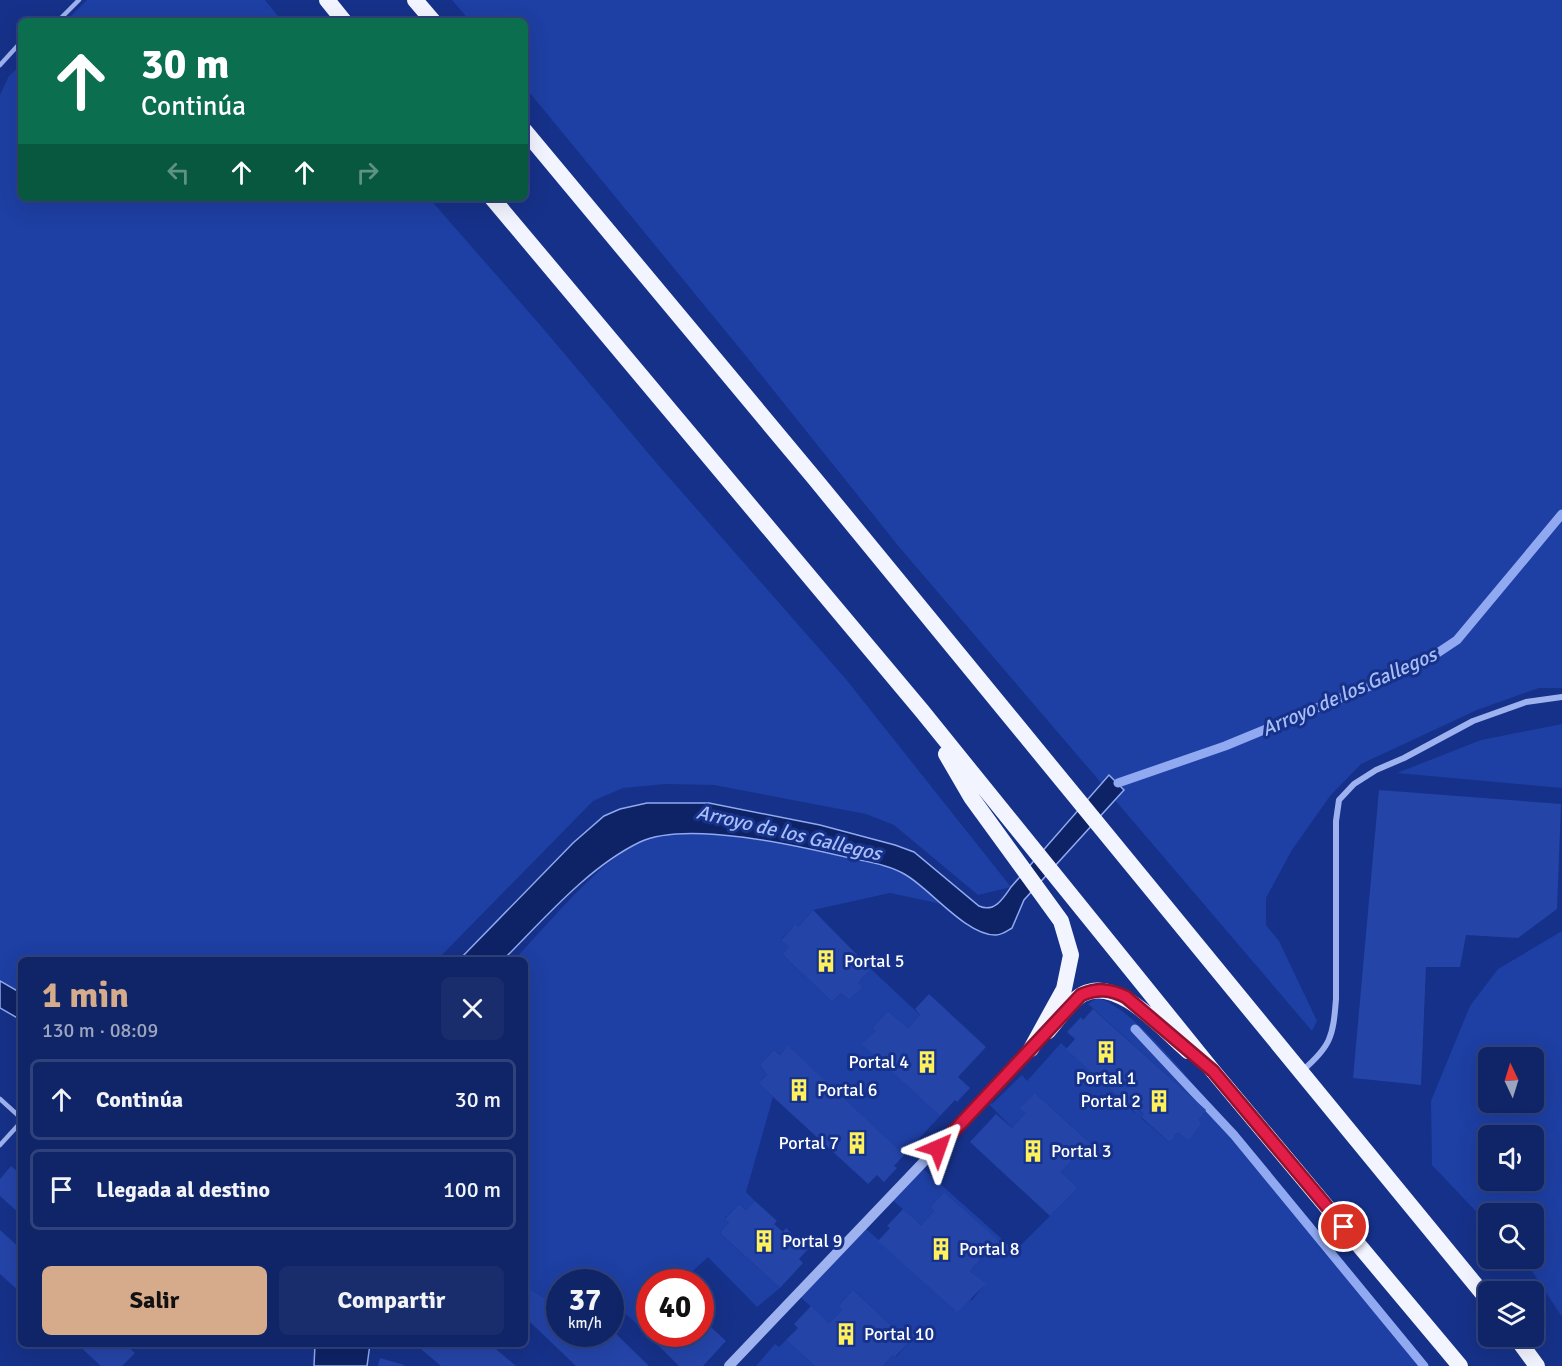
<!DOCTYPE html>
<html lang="es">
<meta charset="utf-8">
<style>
body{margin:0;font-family:Signika,sans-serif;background:#192d6d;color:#f1f3f6;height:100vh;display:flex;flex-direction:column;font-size:22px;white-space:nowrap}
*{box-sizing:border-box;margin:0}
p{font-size:20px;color:#9ca5c0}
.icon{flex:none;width:33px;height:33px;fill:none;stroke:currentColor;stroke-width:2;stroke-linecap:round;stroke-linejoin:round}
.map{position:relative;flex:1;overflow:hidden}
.panel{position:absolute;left:18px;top:957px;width:510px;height:390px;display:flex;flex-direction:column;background:#102567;border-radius:9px;box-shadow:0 6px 24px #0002,0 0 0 2px #30427b}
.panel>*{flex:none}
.guide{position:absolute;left:18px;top:18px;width:510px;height:183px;border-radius:9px;box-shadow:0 6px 24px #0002,0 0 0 2px #30427b;background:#0b6e4f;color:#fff;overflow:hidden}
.needle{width:39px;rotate:356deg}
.fabs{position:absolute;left:1478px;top:1047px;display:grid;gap:12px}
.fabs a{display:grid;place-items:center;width:66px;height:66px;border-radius:9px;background:#102567;box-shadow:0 6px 24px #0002,0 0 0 2px #30427b;font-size:30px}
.speed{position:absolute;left:546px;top:1269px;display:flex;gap:12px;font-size:30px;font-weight:700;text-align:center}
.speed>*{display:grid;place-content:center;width:78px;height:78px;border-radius:50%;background:#102567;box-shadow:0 6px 24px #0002,0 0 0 2px #30427b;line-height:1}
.speed small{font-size:15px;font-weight:400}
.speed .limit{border:9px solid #d22;background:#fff;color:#111}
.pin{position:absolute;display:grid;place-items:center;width:51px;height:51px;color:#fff;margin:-26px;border:3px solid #fff;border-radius:50%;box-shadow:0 2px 6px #0007}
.me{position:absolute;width:66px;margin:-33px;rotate:43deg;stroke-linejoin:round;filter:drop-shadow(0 0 4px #0008)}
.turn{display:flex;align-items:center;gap:21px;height:126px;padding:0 24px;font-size:27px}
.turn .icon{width:78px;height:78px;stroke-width:2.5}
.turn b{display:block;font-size:42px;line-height:51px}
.lanes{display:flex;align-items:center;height:57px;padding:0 24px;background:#0003;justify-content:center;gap:30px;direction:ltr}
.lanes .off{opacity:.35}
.round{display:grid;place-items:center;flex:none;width:63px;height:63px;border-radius:9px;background:#192d6d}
.head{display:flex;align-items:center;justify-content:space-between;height:102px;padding:0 24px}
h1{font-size:36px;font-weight:700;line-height:45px;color:#d6ab8b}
.button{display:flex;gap:12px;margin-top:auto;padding:12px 24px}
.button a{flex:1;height:69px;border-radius:9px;background:#d6ab8b;color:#111;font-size:24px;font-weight:700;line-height:69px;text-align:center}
.button a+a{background:#192d6d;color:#f1f3f6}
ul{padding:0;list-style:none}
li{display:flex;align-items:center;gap:18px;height:81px;margin:0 12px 9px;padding:0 12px;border:3px solid #30427b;border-radius:9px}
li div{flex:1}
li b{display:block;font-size:22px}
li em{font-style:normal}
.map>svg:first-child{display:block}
.green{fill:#1e3fa3;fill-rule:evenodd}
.water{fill:#0e2266;stroke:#90a9f1;stroke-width:1.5}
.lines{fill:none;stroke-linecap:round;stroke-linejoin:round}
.stream{stroke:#90a9f1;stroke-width:9}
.building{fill:#2444a8}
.service{stroke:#9eb2ef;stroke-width:4.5}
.minor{stroke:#9eb2ef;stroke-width:6}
.tertiary{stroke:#9eb2ef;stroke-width:10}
.trunk{stroke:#f2f4ff;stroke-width:16}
.route-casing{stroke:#92132f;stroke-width:15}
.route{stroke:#e11d48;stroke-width:10}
.labels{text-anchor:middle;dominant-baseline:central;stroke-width:6;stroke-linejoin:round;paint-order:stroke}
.poi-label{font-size:18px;fill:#fff;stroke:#163189;text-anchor:start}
.water-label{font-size:20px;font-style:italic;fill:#a9bdf6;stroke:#163189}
</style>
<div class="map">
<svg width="1562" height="1366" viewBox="0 0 1562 1366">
<rect width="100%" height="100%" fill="#163189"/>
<!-- green -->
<path class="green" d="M87,0H265L282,21H66Z
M452,0H1562V688H1539L1477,710L1361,764L1330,796L1292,850L1266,898V925L1279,941L1317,1021L1312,1031L1115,800L1124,790L1109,776L1102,784L900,548L746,356L525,87V21H470Z
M21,65V198H429L541,326L659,466L845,678L1011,887L978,895L894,825L866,814L714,785L665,784L623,788L593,801L437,960H21V993L0,981V95L9,76Z
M1562,724V788L1397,773L1481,740Z
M703,833L786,843L875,864L905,874L942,904L890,893L813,910L798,927L796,925L781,939L789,947L782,954L832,1002L841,993L849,1000L861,987L858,983L871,969L920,1015L908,1028L888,1011L872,1028L875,1031L863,1044L940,1116L904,1155L845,1102L774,1050L760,1064L767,1075L758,1083L773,1097L746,1192L755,1201L746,1210L739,1204L725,1218L729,1222L720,1233L780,1288L757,1307L708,1257L681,1282H650L649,1312L637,1324L611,1301L610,1282H560L559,1302L544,1298L525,1286V960H514C544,929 605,854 643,841C662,834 684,835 703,833Z
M1562,931V1317L1530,1268L1521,1259L1533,1258V1214H1488V1224L1432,1165L1431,1101L1470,1006L1498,969ZM1488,1058H1533V1102H1488ZM1488,1136H1533V1180H1488Z
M1097,998C1130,1004 1192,1083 1215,1110C1288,1193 1358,1280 1427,1366H883L893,1355L896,1357L909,1342L853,1290L838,1306L842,1310L829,1323L797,1294L862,1225L957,1311L969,1299L972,1300L985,1284L970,1271L984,1256L987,1258L1000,1243L944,1192L930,1207L934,1211L921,1225L889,1197L919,1165L1011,1247L1020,1246L1078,1188L1061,1172L1074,1158L1078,1161L1092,1145L1035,1093L1021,1108L1025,1113L1012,1128L989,1104L993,1103L1022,1075L1027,1081L1061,1043L1135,1113L1139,1110L1144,1114L1141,1118L1169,1142L1175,1138L1174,1135L1178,1133L1189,1139L1202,1123L1199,1120L1206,1110L1088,1004Z
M786,1340L815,1366H756L775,1344L779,1347Z"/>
<!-- water -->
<path class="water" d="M1109,775L1124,790L1024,900L1012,928C1007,931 1002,935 996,935C967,936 930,889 906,875C890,865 868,862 850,858C799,846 687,820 640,842C588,867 543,920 503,960H459L573,843L604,816L620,809L647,803H709L820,825L895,845L914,852L979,906C994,913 1003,899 1011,887Z
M0,981L21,993V1020L0,1008Z
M315,1344H370L367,1366H314Z"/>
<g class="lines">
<!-- stream -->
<path class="stream" d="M1118,783L1225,746L1418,666L1457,640L1562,514
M1135,1029L1234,1135L1424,1366"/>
</g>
<!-- building -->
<path class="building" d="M1379,790L1561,804L1557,909L1518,938L1466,935L1460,967H1426L1421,1085L1353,1078Z
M813,910L871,969L858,983L862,987L849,1000L841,993L832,1002L782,954L789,947L781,940L796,924L798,927Z
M929,994L986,1047L958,1077L970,1088L957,1102L955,1100L940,1116L862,1044L875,1031L872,1028L888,1011L908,1028L920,1015L915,1009Z
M1093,1009L1206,1110L1199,1120L1202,1123L1189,1140L1178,1133L1174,1135L1175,1138L1169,1142L1141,1117L1144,1114L1139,1110L1136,1113L1066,1049L1075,1039L1067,1032L1081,1017L1083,1020Z
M788,1046L904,1155L894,1166L897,1168L884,1182L877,1175L868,1184L758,1083L767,1075L760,1064L774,1050L780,1055Z
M1035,1093L1092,1145L1078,1161L1074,1158L1061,1172L1078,1188L1050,1216L970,1142L996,1114L1012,1128L1025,1113L1020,1108Z
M11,1166L21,1175V1215L0,1196V1179Z
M944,1192L1001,1243L987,1259L984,1256L970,1271L986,1284L957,1312L878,1241L890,1228L887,1226L903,1209L921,1225L934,1211L930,1207Z
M755,1201L777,1221L774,1224L783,1232L786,1228L808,1249L799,1259L803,1263L780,1288L720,1233L729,1222L725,1219L739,1204L746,1210Z
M0,1230L21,1249V1293L0,1274Z
M525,1286L544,1298L560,1302V1334H610V1328L649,1366H576L530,1322L525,1329Z
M853,1290L909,1342L895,1357L893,1355L883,1366H815L786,1340L798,1328L794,1324L811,1306L829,1323L842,1310L838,1306Z
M650,1312V1334H700V1317L726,1341L703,1366H679L637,1324Z
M77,1344H125L135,1353L122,1366H101Z
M415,1344H490L516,1366H441Z
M380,1358L404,1365V1366H378Z"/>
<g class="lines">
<!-- service -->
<path class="service" d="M58,21L79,0
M0,65L21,42
M0,1099L21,1118
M0,1145L21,1122"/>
<!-- minor -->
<path class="minor" d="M1302,1071C1331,1046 1333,1037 1336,999V821L1339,800L1354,784L1376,770L1404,758L1473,721L1526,702L1562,697"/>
<!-- tertiary -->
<path class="tertiary" d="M729,1366L1031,1049"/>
<!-- trunk -->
<path class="trunk" d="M327,0L344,21
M415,0L433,21
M525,131L815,479L1488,1300
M492,198L922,711L1213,1071L1460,1366
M946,754L971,797L1061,921L1071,955L1064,989L1031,1049
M1048,1031C1058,1020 1070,1001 1083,994C1118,976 1163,1030 1188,1051
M1515,1336L1537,1366"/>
</g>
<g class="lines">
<!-- route casing -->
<g class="route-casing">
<path id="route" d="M938,1148L1081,995C1098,988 1110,989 1126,997L1213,1071L1344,1227"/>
</g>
<!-- route -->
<use href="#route" class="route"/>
</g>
<!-- icons -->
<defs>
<g id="building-bare" transform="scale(1.8)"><path d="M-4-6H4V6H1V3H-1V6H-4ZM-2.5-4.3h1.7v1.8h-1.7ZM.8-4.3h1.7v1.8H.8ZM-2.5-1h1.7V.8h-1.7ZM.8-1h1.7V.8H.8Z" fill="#fff15b" stroke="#163189" stroke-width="2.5" paint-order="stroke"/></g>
</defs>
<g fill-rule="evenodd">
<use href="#building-bare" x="826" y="961"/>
<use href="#building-bare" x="1106" y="1052"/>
<use href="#building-bare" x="927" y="1062"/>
<use href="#building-bare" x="799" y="1090"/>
<use href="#building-bare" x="1159" y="1101"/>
<use href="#building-bare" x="857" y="1143"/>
<use href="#building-bare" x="1033" y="1151"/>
<use href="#building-bare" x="764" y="1241"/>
<use href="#building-bare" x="941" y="1249"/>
<use href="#building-bare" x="846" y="1334"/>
</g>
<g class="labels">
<!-- poi labels -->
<g class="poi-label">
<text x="844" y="961">Portal 5</text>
<text x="909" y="1062" text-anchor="end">Portal 4</text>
<text x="1106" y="1078" text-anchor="middle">Portal 1</text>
<text x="817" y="1090">Portal 6</text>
<text x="1141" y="1101" text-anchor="end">Portal 2</text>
<text x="839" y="1143" text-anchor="end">Portal 7</text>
<text x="1051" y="1151">Portal 3</text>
<text x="782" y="1241">Portal 9</text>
<text x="959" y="1249">Portal 8</text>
<text x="864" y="1334">Portal 10</text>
</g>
<!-- water labels -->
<g class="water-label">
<text transform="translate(1349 692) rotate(-24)">Arroyo de los Gallegos</text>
<text transform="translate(789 833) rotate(13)">Arroyo de los Gallegos</text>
</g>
</g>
</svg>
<div class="fabs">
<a><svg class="needle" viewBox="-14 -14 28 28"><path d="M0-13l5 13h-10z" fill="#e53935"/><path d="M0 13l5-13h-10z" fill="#9ca5c0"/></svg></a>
<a><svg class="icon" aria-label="sound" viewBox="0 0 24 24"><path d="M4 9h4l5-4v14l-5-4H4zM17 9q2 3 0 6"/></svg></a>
<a><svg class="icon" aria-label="search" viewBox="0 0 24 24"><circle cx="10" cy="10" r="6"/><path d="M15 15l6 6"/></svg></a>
<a><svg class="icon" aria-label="layers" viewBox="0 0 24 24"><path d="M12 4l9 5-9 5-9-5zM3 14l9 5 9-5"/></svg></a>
</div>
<div class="speed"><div>37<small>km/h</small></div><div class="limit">40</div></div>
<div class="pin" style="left:1344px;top:1227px;background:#d93025"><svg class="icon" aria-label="arrive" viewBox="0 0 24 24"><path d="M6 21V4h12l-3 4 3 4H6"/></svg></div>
<svg class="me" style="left:938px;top:1148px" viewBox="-20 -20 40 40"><path d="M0-17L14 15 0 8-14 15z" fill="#e11d48" stroke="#fff" stroke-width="4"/></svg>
<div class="guide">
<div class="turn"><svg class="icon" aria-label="ahead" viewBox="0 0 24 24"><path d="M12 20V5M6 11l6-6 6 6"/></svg><div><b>30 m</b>Continúa</div></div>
<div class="lanes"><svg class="icon off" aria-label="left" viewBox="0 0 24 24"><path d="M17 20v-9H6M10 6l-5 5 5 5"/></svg><svg class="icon" aria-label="ahead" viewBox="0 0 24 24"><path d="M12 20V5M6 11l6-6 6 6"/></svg><svg class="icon" aria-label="ahead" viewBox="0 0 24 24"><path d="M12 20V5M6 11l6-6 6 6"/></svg><svg class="icon off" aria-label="right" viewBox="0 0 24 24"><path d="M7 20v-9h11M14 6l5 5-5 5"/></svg></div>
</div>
<section class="panel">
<div class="head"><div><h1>1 min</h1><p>130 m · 08:09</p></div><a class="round"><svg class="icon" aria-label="close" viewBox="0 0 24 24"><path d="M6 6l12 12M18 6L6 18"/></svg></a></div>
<ul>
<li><svg class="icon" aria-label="ahead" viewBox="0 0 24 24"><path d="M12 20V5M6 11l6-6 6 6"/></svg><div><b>Continúa</b></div><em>30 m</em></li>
<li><svg class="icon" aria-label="arrive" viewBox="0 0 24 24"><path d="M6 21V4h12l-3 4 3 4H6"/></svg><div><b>Llegada al destino</b></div><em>100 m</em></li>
</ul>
<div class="button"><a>Salir</a><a>Compartir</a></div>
</section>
</div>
